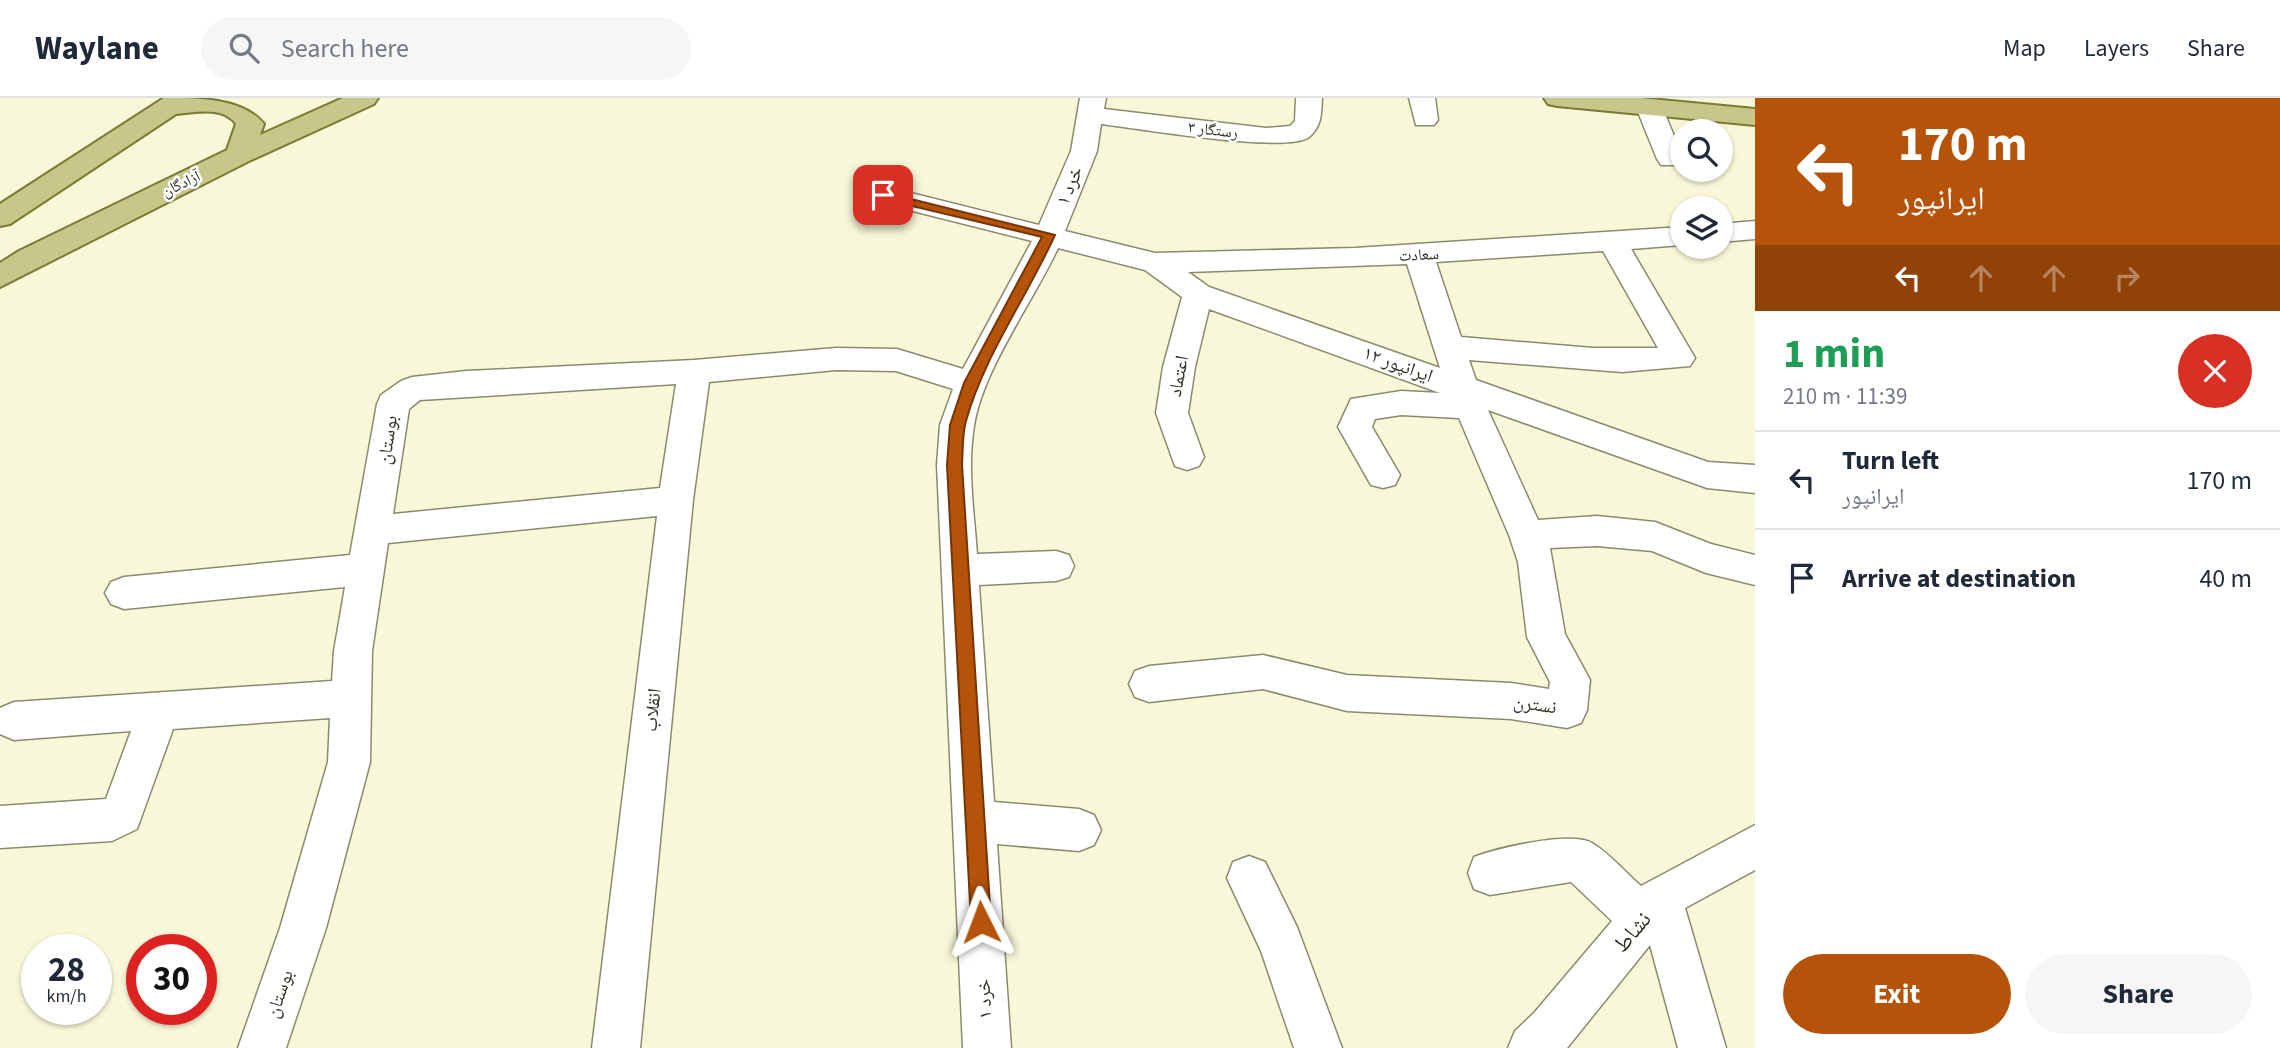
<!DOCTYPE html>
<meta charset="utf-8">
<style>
body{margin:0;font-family:"Source Sans 3","Noto Naskh Arabic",sans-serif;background:#f6f6f7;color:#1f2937;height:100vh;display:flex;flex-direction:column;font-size:26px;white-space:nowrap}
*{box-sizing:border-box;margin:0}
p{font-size:23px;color:#747a83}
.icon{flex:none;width:38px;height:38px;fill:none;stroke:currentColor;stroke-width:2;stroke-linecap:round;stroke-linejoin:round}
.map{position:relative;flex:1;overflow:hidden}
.side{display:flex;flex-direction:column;background:#fff;width:525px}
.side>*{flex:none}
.banner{background:#b45309;color:#fff;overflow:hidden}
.buttons{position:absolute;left:1670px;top:21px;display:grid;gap:14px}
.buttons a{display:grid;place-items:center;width:63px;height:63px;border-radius:50%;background:#fff;box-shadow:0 2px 5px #0004;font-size:35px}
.speed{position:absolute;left:21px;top:836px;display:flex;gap:14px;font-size:35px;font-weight:700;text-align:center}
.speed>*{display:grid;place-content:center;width:91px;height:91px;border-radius:50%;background:#fff;box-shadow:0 2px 5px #0004;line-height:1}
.speed small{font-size:18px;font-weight:400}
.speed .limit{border:10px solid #d22;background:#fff;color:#111}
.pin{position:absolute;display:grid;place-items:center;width:60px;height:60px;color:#fff;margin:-30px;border-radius:14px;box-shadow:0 4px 10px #0006}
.me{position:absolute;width:77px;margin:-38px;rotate:357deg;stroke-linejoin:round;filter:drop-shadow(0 0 5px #0008)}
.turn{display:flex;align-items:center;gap:24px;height:147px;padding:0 28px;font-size:32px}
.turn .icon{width:91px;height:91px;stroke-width:2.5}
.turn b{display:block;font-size:49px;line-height:60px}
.lanes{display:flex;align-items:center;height:66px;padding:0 28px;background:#0003;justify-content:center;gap:35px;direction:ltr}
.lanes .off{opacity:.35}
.round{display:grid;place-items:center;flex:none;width:74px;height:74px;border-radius:37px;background:#f6f6f7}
.head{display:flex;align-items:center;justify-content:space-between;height:119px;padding:0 28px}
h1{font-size:42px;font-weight:700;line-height:52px;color:#1e9e55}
.primary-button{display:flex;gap:14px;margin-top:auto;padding:14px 28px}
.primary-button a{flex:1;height:80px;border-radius:42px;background:#b45309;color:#fff;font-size:28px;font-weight:700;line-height:80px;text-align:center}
.primary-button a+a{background:#f6f6f7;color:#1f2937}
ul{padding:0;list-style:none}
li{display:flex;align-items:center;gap:21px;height:98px;padding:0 28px;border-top:2px solid #e0e1e3}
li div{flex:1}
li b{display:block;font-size:26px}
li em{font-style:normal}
header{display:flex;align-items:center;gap:42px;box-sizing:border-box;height:98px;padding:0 35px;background:#fff;border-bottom:2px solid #e0e1e3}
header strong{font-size:33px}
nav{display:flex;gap:38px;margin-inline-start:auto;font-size:24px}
.search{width:490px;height:63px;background:#f6f6f7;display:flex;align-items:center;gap:18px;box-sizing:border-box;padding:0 24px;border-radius:38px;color:#747a83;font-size:26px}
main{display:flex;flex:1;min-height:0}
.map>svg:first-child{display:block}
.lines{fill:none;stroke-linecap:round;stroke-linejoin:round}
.minor-casing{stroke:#8a8b6e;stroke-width:3}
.major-casing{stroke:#7b7a34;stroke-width:4}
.minor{fill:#fff;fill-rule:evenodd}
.major{fill:#c8c78a;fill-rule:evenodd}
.route{fill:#b45309;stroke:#753606;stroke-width:2}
.labels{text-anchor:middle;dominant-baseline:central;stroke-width:5;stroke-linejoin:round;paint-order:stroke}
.far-street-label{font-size:16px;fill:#313125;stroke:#fff}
.street-label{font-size:19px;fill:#313125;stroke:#fff}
.near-street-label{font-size:23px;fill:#313125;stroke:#fff}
</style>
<header>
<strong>Waylane</strong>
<div class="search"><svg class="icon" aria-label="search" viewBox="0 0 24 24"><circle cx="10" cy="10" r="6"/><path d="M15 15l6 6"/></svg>Search here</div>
<nav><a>Map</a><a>Layers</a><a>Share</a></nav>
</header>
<main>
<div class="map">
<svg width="1755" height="950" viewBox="0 0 1755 950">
<rect width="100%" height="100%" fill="#f8f8d9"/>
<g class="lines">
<!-- minor casing -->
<g class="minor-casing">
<path id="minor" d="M1080,0H1106L1104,11L1266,30L1290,28L1295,23L1296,0H1322C1321,16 1322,28 1309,39C1287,56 1136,30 1101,26L1097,53L1065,133L1155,155L1355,150L1682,129V147L1631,151L1695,260L1690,268L1622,274L1469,262L1476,282L1708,364L1755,367V395L1707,390L1488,312L1538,422L1597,418L1655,424L1711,446L1755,457V487L1706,475L1652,453L1597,448L1550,450L1565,536L1590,582L1587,612L1581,625L1567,630L1511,621L1347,613L1263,591L1149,604L1135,599L1129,586L1135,573L1149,568L1263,557L1347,577L1511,585L1549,591L1550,584L1527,539L1518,464L1509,437L1459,320L1401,317L1375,321L1372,329L1400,377L1395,387L1383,390L1371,387L1338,329L1351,301L1401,293L1440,295L1209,211L1195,269L1188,315L1204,359L1199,368L1187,372L1175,368L1156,315L1163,269L1182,199L1145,172L1058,150C1033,204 983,271 974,328C967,370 974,414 977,456L1056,453L1069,457L1074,468L1069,479L1056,483L979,487L994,704L1079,711L1094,717L1101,732L1094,747L1079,753L997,746L1011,950H963L937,367L940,327L953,291L896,273L836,272L709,284L693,402L640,950H592L657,418L388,445L372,553L370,664L326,830L286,950H238L280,830L328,664L330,620L173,631L137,731L112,743L0,750V708L106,701L131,633L14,642L0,636V610L14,604L332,583L334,553L345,489L124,511L111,506L105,495L111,484L124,479L350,457L377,306L381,297L401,283L412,279L466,273L694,262L836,250L897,251L963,271L1032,143L873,103L869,97L873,91L883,88L1039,127L1071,53ZM1603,153L1658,250H1593L1461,239L1436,164ZM1407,166L1440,270L1209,189L1188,174ZM676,286L660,390L393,416L409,311L420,302Z
M1409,0H1435L1438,22L1434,27H1416Z
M1649,1L1658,4L1662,9L1682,57L1679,67H1661L1657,61L1636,9L1640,4Z
M1755,123V141L1720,144V126Z
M1755,727V772L1685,810L1726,950H1678L1650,847L1567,950H1508L1515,933L1534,915L1612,823L1571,784L1490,797L1474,791L1468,775L1474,759C1497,750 1570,733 1592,745C1609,755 1626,775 1641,788Z
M1249,758L1265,764L1297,829L1342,950H1294L1261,853L1227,780L1233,764Z"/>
</g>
<!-- major casing -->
<g class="major-casing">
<path id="major" d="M164,0C199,0 243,0 264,26L260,37L343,0H378L374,6L249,63L0,189V165L19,153L227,52L236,26C224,8 195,14 176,16L10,126L0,128V106Z
M1544,0H1640L1755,11V27L1557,8L1548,6Z"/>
</g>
<!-- minor -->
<use href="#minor" class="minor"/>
<!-- major -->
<use href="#major" class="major"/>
</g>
<!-- route -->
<path class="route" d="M883,94L1055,137C1027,199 984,258 966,323C962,337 963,353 962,367L991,824L988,831L981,834L974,831L971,824L947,367L950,327L964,285L1042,139L878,100L877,97Z"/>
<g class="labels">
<!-- far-street labels -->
<g class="far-street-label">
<text transform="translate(1213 32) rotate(7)">رستگار ۳</text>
<text transform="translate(181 86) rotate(-26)">آزادگان</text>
<text transform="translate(1419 157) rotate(-3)">سعادت</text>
</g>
<!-- street labels -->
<g class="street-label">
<text transform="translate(1070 88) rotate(-67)">خرد ۱</text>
<text transform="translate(1398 267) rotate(20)">ایرانپور ۱۲</text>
<text transform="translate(1179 278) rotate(-79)">اعتماد</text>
<text transform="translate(388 342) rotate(-82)">بوستان</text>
<text transform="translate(1535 607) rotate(8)">نسترن</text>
<text transform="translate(653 612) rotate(-84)">انقلاب</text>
<text transform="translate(280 896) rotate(-71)">بوستان</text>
<text transform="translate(985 901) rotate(-93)">خرد ۱</text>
</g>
<!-- near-street labels -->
<g class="near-street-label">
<text transform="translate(1632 834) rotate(-50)">نشاط</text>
</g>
</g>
</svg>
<div class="buttons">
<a><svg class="icon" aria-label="search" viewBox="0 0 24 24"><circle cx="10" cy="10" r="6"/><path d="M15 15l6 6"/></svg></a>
<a><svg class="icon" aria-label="layers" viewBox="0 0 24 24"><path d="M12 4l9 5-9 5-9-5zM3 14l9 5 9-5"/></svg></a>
</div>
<div class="speed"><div>28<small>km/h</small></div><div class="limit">30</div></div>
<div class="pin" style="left:883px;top:97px;background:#d93025"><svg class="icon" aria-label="arrive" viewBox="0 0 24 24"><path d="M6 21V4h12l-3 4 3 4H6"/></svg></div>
<svg class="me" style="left:981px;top:824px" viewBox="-20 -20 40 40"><path d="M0-17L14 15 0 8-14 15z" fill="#b45309" stroke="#fff" stroke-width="4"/></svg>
</div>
<section class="side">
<div class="banner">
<div class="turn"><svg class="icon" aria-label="left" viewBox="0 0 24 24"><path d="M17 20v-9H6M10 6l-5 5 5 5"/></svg><div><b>170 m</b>ایرانپور</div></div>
<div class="lanes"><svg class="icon" aria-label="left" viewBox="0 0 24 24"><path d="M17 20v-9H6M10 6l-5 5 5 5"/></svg><svg class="icon off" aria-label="ahead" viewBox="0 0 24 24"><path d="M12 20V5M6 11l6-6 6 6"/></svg><svg class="icon off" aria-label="ahead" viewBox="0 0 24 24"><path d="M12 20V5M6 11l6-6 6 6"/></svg><svg class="icon off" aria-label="right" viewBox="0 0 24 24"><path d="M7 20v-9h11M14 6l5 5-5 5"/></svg></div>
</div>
<div class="head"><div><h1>1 min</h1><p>210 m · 11:39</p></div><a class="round" style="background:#d93025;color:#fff"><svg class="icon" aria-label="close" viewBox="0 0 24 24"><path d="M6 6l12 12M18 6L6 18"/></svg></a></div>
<ul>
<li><svg class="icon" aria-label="left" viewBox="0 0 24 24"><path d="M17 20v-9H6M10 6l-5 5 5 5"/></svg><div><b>Turn left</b><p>ایرانپور</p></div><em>170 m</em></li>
<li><svg class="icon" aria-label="arrive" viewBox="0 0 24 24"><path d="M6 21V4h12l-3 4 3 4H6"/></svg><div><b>Arrive at destination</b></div><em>40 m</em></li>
</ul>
<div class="primary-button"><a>Exit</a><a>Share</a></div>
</section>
</main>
